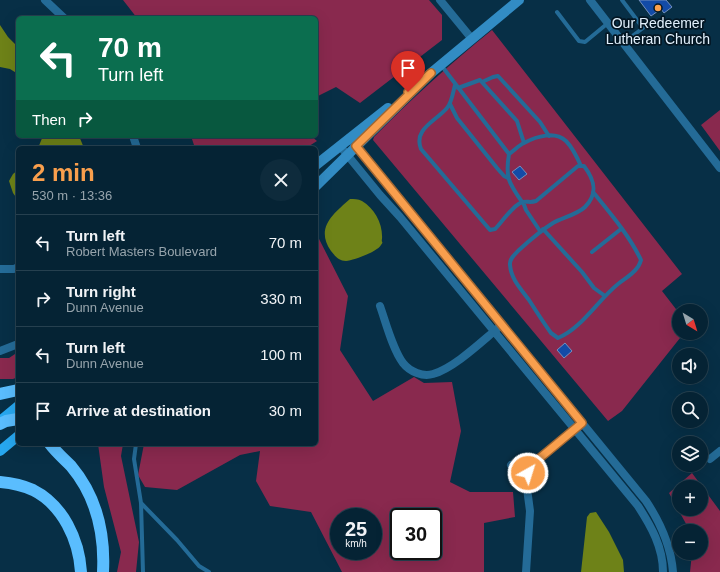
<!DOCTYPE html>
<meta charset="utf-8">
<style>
body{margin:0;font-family:Helvetica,sans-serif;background:#0e2b3c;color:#f1f3f6;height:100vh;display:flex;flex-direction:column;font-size:15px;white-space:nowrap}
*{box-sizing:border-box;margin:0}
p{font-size:13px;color:#97a4ac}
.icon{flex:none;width:22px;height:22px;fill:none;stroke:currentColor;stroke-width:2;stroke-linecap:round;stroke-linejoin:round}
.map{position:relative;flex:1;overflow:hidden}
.side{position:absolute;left:16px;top:146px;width:302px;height:300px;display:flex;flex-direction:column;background:#052334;border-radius:6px;box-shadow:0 4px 16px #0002,0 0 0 1px #26404f}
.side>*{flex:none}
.banner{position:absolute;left:16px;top:16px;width:302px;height:122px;border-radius:6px;box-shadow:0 4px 16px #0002,0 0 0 1px #26404f;background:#0b6e4f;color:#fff;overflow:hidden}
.needle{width:26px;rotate:142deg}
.buttons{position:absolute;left:672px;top:304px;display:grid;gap:8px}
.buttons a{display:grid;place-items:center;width:36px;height:36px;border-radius:50%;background:#052334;box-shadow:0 4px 16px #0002,0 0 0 1px #26404f;font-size:20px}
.speed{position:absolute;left:330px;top:508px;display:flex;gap:8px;font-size:20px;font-weight:700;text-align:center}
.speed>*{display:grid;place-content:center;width:52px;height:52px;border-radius:50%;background:#052334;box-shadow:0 4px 16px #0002,0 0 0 1px #26404f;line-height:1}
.speed small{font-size:10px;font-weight:400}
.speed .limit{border:2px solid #111;border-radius:6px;background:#fff;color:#111}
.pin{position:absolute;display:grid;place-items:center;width:34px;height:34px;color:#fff;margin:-41px -17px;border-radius:50% 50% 50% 0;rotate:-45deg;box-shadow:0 0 4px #0007}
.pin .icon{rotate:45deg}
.me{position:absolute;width:44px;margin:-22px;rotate:39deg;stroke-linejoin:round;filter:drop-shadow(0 0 3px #0008)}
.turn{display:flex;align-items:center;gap:14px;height:84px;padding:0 16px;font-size:18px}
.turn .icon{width:52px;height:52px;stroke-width:2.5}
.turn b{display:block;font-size:28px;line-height:34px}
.then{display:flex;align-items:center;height:38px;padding:0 16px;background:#0003;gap:8px;font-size:15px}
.round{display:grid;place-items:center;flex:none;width:42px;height:42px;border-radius:21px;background:#0e2b3c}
.overview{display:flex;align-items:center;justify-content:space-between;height:68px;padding:0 16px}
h1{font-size:24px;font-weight:600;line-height:30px;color:#f99f4d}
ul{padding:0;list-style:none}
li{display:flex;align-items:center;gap:12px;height:56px;padding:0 16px;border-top:1px solid #26404f}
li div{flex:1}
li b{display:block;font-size:15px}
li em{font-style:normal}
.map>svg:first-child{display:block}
.green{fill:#89294e;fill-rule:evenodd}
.water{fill:#6e8218}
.building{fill:#134ba7;stroke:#7490bd}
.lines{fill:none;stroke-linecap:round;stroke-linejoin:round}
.lane{stroke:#246b97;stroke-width:4}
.street{stroke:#246b97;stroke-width:8}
.secondary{stroke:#328cc4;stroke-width:10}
.primary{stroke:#27a7ef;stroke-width:10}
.highway{stroke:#5abdfe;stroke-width:12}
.route-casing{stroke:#a26732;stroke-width:10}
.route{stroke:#f99f4d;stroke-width:7}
.poi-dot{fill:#f99f4d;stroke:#031623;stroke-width:1.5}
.labels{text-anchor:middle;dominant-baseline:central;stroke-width:3.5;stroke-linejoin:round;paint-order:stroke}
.poi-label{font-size:14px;fill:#e1f0fc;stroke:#031623}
</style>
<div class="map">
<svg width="720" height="572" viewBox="0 0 720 572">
<rect width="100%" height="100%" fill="#072f46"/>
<!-- green -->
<path class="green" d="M123,0H429L442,15V40L360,103L336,87L316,97V18H137Z
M492,30L682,274L662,291L679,313V333H684L622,411L608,421L373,140L374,137C411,99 450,64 492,30Z
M720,110V151L701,125Z
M191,136H311L317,141L306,148H195Z
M316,233L348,296L340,350L373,401L414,377L424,383L452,382L461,431L450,482L470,492H513L515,517L484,523V572H342L311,512L270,506L256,481L260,451L240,455L177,490L145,487L138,475L144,444H316ZM339,517H373V551H339ZM399,517H433V551H399Z
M18,352V377L13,379H0V358H9Z
M98,444H123L121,456L139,542L136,572H117L121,552L104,487Z
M692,473L720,511V572H690L692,553H701V531H690L669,493ZM679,487H701V509H679Z"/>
<!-- water -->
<path class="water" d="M0,25L8,37L18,47V74L10,69L0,67Z
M43,136H79L84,148H38Z
M18,170V200L13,193L9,181L13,174Z
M350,199C354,199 358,199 362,201C375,209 383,224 382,239C381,243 384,241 381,245C377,252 354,260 346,261C339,261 335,256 331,251C315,228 333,214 350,199Z
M596,512L609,532L623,560L624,572H581L587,517L590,513Z"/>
<!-- building -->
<path class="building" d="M639,0H666L672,7L664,13L661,9L651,16Z
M520,166L527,174L519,180L512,172Z
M565,343L572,351L564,358L557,350Z"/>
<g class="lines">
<!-- lane -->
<path class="lane" d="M622,0L643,28L623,43
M557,12L579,41L585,42L608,23
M441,65L509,154
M482,82L493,77L498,76L540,122L549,136
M455,85C453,92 452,102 447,108C436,121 413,129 421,149L490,230L495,229C501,223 515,203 523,202C528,201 530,203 536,201L578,166H584C594,179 599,193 585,207C578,214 562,218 553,223C540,231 530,240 519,250C515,254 509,259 510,265C511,279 521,289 529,300C536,311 543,322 551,333L558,338C581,329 598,300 618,284C624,279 632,275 637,268C639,266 640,263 641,260C629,235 610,213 593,192
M458,88L480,80L517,121L524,143
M450,104L457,118L497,168L504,176L508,178
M522,202C509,183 505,178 509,154C514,151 519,145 524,143C537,136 555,131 566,141C573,148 577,157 581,166
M523,202L526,210L540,231
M543,229L582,272L594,288L605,296
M592,252L621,229
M136,444L134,459L141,503L143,572
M141,503L177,540L199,566L209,572"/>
<!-- street -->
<path class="street" d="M45,0L64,18
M440,0L472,39
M590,0L720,168
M133,136L137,148
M349,138L646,501C660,522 671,546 673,572
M340,146L380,195L400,217L638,506C651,526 663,547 663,572
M0,269H14L18,267
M380,306C386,323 393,350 403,363C410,372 423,377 433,374C454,368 481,342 498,328
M0,351L18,344
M710,459L720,451
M511,465L528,473
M526,572L530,511L526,481L528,469L535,462L578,427"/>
<!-- secondary -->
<path class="secondary" d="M316,165L388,108
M316,186L431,73L519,0"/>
<!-- primary -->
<path class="primary" d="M0,421L18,406
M0,451L18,436"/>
<!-- highway -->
<path class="highway" d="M0,394L18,390
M0,424L6,421L18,419
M50,444C56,452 64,459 71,466C97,497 105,533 103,572
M0,482C11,483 22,485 33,490C63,505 79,540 81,572"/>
</g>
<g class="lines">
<!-- route casing -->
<g class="route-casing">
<path id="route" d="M408,92L431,73L356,146L582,423L535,462L528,469V473"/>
</g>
<!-- route -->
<use href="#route" class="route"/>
</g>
<!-- markers -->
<circle class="poi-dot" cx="658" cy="8" r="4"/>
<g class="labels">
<!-- poi labels -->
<g class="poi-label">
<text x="658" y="23">Our Redeemer<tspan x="658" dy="16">Lutheran Church</tspan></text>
</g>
</g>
</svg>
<div class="buttons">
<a><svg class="needle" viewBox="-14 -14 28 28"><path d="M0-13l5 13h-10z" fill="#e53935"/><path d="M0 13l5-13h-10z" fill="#97a4ac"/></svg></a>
<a><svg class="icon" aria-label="sound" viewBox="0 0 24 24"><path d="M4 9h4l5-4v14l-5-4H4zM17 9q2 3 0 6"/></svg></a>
<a><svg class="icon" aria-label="search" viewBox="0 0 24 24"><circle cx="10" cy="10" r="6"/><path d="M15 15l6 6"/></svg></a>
<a><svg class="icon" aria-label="layers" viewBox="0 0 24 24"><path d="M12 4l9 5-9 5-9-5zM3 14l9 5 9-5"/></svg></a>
<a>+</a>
<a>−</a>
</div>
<div class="speed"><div>25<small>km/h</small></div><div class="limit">30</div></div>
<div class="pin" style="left:408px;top:92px;background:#d93025"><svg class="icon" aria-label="arrive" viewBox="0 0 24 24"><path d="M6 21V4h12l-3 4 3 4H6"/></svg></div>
<svg class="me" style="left:528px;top:473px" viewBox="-20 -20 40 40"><circle r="17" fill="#f99f4d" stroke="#fff" stroke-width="3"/><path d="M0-11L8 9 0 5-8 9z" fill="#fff"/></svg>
<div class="banner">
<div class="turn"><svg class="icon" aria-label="left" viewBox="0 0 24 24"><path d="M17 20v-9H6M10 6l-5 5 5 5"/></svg><div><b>70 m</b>Turn left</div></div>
<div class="then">Then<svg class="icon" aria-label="right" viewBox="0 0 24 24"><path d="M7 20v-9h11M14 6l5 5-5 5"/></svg></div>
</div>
<section class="side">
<div class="overview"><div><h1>2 min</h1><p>530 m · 13:36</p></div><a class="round"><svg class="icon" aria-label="close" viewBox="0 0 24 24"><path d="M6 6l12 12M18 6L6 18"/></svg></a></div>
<ul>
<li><svg class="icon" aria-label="left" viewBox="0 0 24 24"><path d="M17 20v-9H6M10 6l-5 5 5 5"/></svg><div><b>Turn left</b><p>Robert Masters Boulevard</p></div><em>70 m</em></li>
<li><svg class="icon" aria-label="right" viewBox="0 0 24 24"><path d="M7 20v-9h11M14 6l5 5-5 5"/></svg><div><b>Turn right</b><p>Dunn Avenue</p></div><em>330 m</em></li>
<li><svg class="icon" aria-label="left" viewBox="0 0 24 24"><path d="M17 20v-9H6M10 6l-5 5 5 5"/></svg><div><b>Turn left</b><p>Dunn Avenue</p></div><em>100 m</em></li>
<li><svg class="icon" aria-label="arrive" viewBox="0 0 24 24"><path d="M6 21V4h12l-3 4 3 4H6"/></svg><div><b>Arrive at destination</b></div><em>30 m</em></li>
</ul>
</section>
</div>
